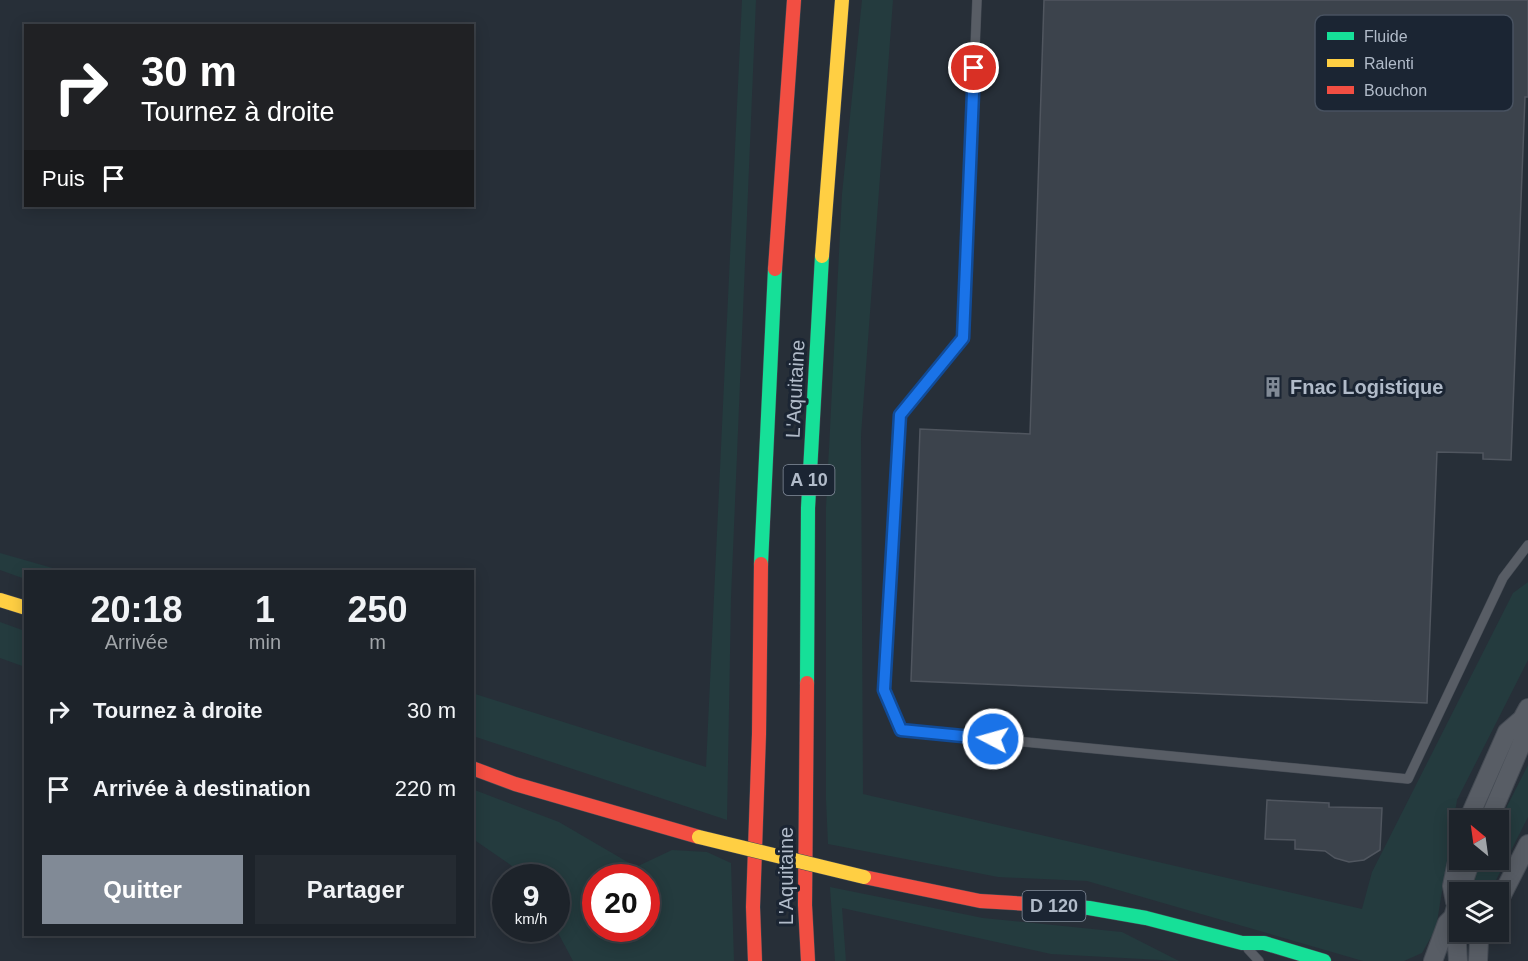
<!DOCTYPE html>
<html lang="fr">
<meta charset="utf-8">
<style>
body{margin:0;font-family:Helvetica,sans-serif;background:#252b32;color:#f1f3f6;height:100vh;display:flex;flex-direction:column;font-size:22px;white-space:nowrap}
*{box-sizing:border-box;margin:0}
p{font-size:20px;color:#a0a4a8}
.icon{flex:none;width:33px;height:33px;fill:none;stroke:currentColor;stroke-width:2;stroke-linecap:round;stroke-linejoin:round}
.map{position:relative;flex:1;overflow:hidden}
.side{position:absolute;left:24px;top:570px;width:450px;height:366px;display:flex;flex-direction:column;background:#1d232a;border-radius:0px;box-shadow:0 3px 15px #0003,0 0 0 2px #3b4047}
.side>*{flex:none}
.guide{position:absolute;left:24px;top:24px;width:450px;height:183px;border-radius:0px;box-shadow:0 3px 15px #0003,0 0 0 2px #3b4047;background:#202124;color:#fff;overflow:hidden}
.needle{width:39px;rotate:331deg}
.fabs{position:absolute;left:1449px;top:810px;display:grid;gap:12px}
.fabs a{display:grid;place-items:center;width:60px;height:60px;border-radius:0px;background:#1d232a;box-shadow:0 3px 15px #0003,0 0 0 2px #3b4047;font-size:30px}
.speed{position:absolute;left:492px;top:864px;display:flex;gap:12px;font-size:30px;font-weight:700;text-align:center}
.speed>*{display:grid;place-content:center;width:78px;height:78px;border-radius:50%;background:#1d232a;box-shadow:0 3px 15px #0003,0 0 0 2px #3b4047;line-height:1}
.speed small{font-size:15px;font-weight:400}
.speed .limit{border:9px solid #d22;background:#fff;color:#111}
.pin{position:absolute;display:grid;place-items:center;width:51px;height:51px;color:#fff;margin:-26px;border:3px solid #fff;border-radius:50%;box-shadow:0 2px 6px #0007}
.me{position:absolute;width:66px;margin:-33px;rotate:276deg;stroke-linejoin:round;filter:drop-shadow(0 0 4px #0008)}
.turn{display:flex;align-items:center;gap:21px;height:126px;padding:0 18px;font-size:27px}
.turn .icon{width:78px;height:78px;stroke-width:2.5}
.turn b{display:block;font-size:42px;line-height:51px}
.then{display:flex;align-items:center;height:57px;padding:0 18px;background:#0003;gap:12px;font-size:22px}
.eta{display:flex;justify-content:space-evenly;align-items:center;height:102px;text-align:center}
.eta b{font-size:36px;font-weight:800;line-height:42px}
.cta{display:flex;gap:12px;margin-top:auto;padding:12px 18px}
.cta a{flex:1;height:69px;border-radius:0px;background:#818a96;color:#fff;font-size:24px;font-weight:800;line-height:69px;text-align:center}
.cta a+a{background:#252b32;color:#f1f3f6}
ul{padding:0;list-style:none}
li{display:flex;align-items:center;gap:18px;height:78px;padding:0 18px}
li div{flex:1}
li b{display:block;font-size:22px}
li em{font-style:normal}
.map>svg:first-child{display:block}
.green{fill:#243b3e;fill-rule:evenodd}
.building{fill:#3c434c;stroke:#50565f;stroke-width:1.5}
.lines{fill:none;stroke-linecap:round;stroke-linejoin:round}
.lane-casing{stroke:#454b54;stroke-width:10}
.street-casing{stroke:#454b54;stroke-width:20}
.fast-casing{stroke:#454b54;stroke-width:15}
.slow-casing{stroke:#454b54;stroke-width:15}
.jam-casing{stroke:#454b54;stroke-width:15}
.lane{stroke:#585d65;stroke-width:9}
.street{stroke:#585d65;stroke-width:18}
.fast{stroke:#16e098;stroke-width:14}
.slow{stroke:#ffcf43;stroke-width:14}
.jam{stroke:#f24e42;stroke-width:14}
.slow-bridge-casing{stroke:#454b54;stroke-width:15;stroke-linecap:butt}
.slow-bridge{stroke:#ffcf43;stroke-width:14}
.route-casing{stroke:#114b97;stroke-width:15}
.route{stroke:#1a73e8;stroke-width:10}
.labels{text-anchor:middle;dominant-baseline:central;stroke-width:6;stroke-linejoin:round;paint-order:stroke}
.shield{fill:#1b2533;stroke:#848e9c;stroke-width:1.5}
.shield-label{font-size:18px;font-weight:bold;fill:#b1bbc9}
.poi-label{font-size:20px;font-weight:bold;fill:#b1bbc9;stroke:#1b2533;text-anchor:start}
.street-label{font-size:20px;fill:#b1bbc9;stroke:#1b2533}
.key{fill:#1b2533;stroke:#485260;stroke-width:1.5}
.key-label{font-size:16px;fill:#b1bbc9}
</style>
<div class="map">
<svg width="1528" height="961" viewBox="0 0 1528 961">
<rect width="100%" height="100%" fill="#272f38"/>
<!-- green -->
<path class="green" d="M742,0H756L731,598L727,820L473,736L472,693L706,767Z
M862,0H893L861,435L863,794L1362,909L1372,872L1513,593L1528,582V660L1457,800L1436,928L1422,953L1404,961H1363L1087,881L998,877L828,844L826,800V507L842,194Z
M0,553L63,571L26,572L25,579L0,570Z
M0,622L25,631V667L0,658Z
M1528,765V817L1490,892H1470L1479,860H1498L1499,822Z
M472,789L559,822L636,867L672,850L707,852L731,863L734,961H573L556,929V878L528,877L473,839ZM596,878H646V928H596Z
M830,887L983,918L1122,932L1179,961L1051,954L842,908L846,961H835Z"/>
<!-- building -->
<path class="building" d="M1044,0H1528V97H1525L1511,460L1483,459V453L1437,452L1427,703L911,681L920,429L1030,434Z
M1267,800L1329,803V807L1382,808L1380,850L1364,860L1349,862L1335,858L1325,851L1295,849V840L1265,839Z"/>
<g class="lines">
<!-- lane casing -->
<g class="lane-casing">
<path id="lane" d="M977,0L963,338L900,415L884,690L901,730L1408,779L1503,578L1528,545
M1248,949L1259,961"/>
</g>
<!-- street casing -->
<g class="street-casing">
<path id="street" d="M1468,820L1507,732L1522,719L1528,708
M1489,820L1524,738L1522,719
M1460,892L1471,860
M1455,902L1452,886L1460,847
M1498,903L1528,844
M1433,961L1447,923L1453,917
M1458,961L1456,927L1453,917L1460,893
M1478,961L1479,941L1484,932"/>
</g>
<!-- fast casing -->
<g class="fast-casing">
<path id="fast" d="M761,564L775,269
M807,683L808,508L822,256
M1047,905L1089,908L1146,918L1242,943H1264L1324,961"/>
</g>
<!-- slow casing -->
<g class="slow-casing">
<path id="slow" d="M822,256L842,0
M0,600L26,608"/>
</g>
<!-- jam casing -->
<g class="jam-casing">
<path id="jam" d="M775,269L794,0
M807,683L805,905L808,961
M472,768L515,784L699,837
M864,877L980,901L1047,905
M755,961L753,907L759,734L761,564"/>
</g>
<!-- lane -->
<use href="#lane" class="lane"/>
<!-- street -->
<use href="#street" class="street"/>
<!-- fast -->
<use href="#fast" class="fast"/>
<!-- slow -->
<use href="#slow" class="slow"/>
<!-- jam -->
<use href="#jam" class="jam"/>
<!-- slow-bridge casing -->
<g class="slow-bridge-casing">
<path id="slow-bridge" d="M699,837L864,877"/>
</g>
<!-- slow-bridge -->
<use href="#slow-bridge" class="slow-bridge"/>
</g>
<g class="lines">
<!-- route casing -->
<g class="route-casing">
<path id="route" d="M974,68L963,338L900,415L884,690L901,730L993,739"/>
</g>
<!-- route -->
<use href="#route" class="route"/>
</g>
<!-- icons -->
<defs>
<g id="building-bare" transform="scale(1.62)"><path d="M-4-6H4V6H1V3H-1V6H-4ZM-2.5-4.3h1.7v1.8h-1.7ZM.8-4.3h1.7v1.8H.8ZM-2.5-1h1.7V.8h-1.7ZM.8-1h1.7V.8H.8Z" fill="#818a96" stroke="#1b2533" stroke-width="2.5" paint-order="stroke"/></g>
</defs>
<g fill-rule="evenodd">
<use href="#building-bare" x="1273" y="387"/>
</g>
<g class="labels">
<!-- shield labels -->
<g class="shield">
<rect x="783.5" y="465" width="51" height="30" rx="4.5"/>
<rect x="1022.5" y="891" width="63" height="30" rx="4.5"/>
</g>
<g class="shield-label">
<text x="809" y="480">A 10</text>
<text x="1054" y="906">D 120</text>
</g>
<!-- poi labels -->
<g class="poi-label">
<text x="1290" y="387">Fnac Logistique</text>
</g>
<!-- street labels -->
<g class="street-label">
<text transform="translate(795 389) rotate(-87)">L'Aquitaine</text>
<text transform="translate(786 876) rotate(-90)">L'Aquitaine</text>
</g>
</g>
<!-- legend -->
<rect x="1315" y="15" width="198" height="96" rx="9" class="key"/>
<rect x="1327" y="32" width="27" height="8" fill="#16e098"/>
<rect x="1327" y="59" width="27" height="8" fill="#ffcf43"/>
<rect x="1327" y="86" width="27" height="8" fill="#f24e42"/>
<g class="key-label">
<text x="1364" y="42">Fluide</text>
<text x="1364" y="69">Ralenti</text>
<text x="1364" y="96">Bouchon</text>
</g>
</svg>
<div class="fabs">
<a><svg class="needle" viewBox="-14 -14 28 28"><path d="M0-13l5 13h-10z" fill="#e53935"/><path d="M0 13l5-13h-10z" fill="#a0a4a8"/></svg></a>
<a><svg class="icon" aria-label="layers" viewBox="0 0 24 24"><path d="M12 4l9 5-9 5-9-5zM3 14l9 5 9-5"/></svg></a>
</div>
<div class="speed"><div>9<small>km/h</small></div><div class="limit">20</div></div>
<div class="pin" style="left:974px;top:68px;background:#d93025"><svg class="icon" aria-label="arrive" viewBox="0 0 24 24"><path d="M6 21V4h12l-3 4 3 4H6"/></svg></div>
<svg class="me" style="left:993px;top:739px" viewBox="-20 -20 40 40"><circle r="17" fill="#1a73e8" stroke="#fff" stroke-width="3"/><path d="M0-11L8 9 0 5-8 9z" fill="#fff"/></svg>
<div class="guide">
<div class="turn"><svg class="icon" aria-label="right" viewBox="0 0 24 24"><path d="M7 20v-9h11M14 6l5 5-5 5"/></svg><div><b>30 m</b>Tournez à droite</div></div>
<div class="then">Puis<svg class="icon" aria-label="arrive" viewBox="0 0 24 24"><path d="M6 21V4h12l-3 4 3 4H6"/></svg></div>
</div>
<section class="side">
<div class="eta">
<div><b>20:18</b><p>Arrivée</p></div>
<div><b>1</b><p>min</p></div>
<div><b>250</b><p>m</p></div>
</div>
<ul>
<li><svg class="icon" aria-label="right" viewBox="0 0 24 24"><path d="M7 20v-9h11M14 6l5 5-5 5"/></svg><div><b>Tournez à droite</b></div><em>30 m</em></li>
<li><svg class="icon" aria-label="arrive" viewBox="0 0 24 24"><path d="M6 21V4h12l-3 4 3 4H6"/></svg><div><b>Arrivée à destination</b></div><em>220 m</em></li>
</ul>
<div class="cta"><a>Quitter</a><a>Partager</a></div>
</section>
</div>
